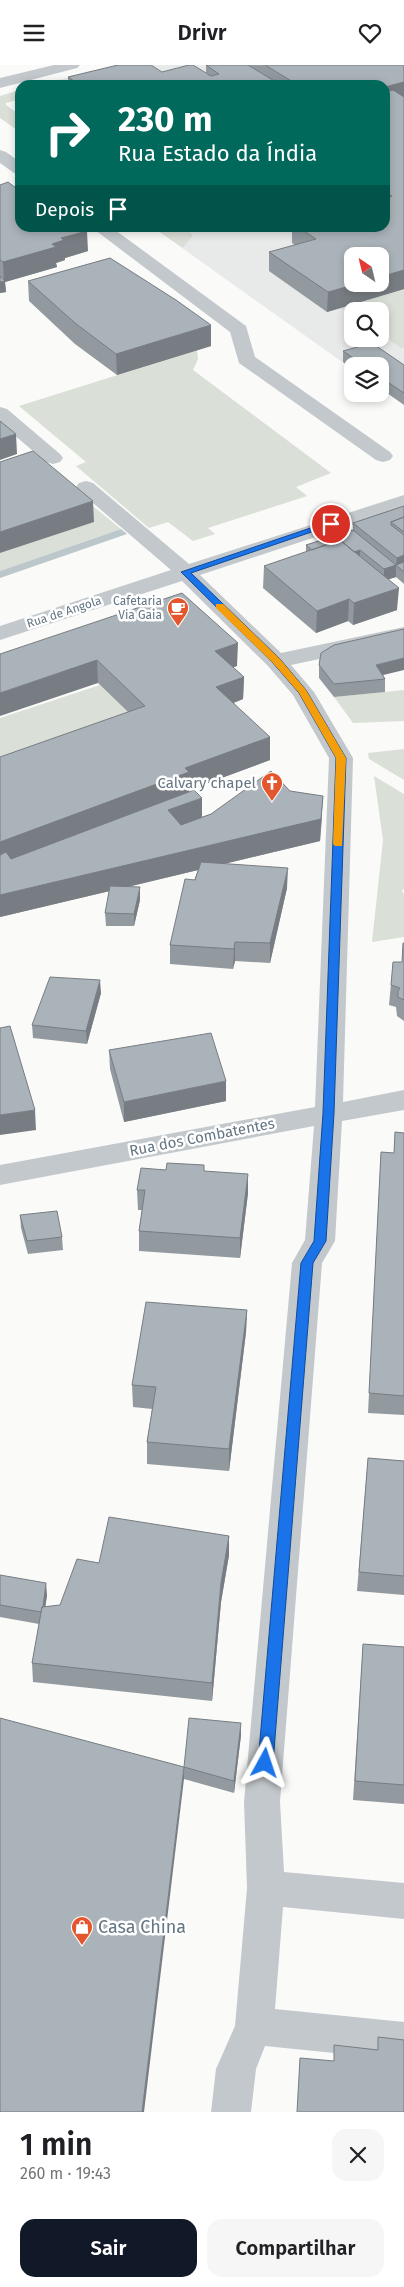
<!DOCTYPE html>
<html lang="pt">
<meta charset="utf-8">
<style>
body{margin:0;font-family:"Fira Sans",sans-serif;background:#f6f6f6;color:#202124;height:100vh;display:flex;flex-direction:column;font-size:19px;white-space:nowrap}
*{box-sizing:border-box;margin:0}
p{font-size:16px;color:#757577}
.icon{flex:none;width:28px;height:28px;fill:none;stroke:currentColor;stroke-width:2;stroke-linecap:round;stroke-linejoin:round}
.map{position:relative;height:2047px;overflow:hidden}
.drawer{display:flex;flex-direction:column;background:#fff;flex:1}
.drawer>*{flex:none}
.guide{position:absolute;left:15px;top:15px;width:375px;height:152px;border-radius:15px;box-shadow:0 2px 8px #0003;background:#00695c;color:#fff;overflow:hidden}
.needle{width:32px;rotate:325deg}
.fabs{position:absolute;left:344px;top:182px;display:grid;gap:10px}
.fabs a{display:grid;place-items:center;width:45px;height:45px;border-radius:10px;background:#fff;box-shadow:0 2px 8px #0003;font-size:25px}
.pin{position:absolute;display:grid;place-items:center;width:42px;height:42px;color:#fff;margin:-21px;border:2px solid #fff;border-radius:50%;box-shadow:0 1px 5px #0007}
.me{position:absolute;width:55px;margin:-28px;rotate:5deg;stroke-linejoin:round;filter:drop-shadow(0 0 4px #0008)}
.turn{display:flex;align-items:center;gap:18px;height:105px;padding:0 20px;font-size:22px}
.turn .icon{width:65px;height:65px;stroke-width:2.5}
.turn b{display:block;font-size:35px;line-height:42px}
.then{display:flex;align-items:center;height:48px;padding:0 20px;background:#0003;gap:10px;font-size:19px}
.round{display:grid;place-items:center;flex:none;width:52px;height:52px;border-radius:15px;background:#f6f6f6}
.headline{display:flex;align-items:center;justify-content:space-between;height:85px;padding:0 20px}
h1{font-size:30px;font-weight:600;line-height:38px}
.button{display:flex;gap:10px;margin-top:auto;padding:10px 20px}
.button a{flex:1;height:58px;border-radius:15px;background:#111827;color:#fff;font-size:20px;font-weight:600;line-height:58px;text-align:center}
.button a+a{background:#f6f6f6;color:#202124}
header{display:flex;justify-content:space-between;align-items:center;height:65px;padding:0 20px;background:#fff;font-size:22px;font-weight:600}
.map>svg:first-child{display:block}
.built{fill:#e8e9e9;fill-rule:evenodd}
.green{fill:#dadfd7}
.water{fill:#bbc7cb}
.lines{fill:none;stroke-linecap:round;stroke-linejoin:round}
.minor{fill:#c3c8cc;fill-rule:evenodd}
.wall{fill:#929a9f}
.shaded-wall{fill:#777d82}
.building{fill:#aab3b9;stroke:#777d82}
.route{fill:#1a73e8;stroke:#114b97}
.slow{fill:#f59e0b}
.labels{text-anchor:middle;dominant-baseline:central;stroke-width:5;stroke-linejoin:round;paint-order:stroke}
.far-poi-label{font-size:12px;fill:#657683;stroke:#fff;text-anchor:end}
.far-street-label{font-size:12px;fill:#657683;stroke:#fff}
.poi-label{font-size:15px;fill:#657683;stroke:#fff;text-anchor:end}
.street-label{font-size:15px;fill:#657683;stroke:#fff}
.near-poi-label{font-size:18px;fill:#657683;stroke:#fff;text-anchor:start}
</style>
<header><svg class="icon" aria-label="menu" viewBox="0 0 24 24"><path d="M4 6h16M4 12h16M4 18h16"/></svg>Drivr<svg class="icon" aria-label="heart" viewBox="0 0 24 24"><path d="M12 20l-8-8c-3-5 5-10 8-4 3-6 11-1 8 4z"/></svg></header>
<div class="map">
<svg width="404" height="2047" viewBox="0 0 404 2047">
<rect width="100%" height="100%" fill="#fafaf8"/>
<!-- built -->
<path class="built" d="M115,0H404V340L380,301H352V304L154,163L385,162V20H39ZM352,191H380V219H352ZM352,246H380V274H352Z"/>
<!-- green -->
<path class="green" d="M20,25V34L6,38V40L20,50V67L0,53V31Z
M154,163H183L193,170L183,183Z
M404,224V282L401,283L380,269V246H352V251L340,243Z
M197,285L198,294L193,305L331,408L296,422L307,431L208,463L215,469L193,476L168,457L149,463L76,401L86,397L19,341Z
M46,403L121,464L0,506V488L93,457Z
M100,620L145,664L0,716V653Z
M404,625V656L353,658L334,632Z
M404,684V715L369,694L368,688Z
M374,711L404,729V824L402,825L404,830V872L372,877L383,775Z"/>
<!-- water -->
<path class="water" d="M121,464L127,469L0,513V506Z"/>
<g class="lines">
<!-- minor -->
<path class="minor" d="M54,0H80L77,3L0,23V13Z
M0,85L6,87L20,97V110L14,108L0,98Z
M91,162H111L246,261L255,292L390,387L393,391L390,395L383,397L376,395L239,298L230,267Z
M0,342L7,344L60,389L63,393L60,397L53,399L46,397L0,358Z
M86,416L93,418L189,499L404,430V443L200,510L281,588L404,562V576L291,600L314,627L353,693L343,1037L404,1025V1045L342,1056L335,1176L322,1198L280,1737L284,1807L404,1818V1854L283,1842L275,1944L404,1957V1995L265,1981L256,2004L251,2047H211L216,2004L235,1961L247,1823L244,1737L292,1198L305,1175L314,1061L0,1120V1100L315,1042L329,693L293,630L268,601L182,516L0,575V561L171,505L79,426L76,422L79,418Z"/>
</g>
<!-- wall -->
<path class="wall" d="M206,0H404V224L327,247L269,206V187L295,180L292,178V162H385V20H68V12L162,7L206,8Z
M0,120L88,186L65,193V195L56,198L57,202L5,217L6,227L0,228Z
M28,216L211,281L117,310L75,279L29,236Z
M343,286L404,300V340L380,323V301H352V304L343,297Z
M404,441V519L396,512L388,514L397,545L353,560L348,556L316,568L263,523L264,501L306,487V480L353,465V458Z
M0,589L237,601L233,602L244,612L243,634L234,638L270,695L189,725V726L202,752L290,726L322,753L320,776L224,799L287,823L270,898L235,896L233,904L170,899V880L198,805L128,822L140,835L134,861H106L105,848L110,826L0,852L128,647L98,618Z
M319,600L383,610L385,614V627L334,632L319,613Z
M404,878V956L397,951L396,942L389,940L393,897H402Z
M101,928L87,979L33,973L32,960Z
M109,985L226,1036L124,1057L110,1004Z
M395,1067L404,1068V1350L368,1348L381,1087L394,1088Z
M166,1105L204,1106L248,1128L240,1193L139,1186V1166L142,1145H138L137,1125Z
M20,1150L62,1172L63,1185L28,1189L21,1163Z
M247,1245L246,1267L229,1406L147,1399V1377L152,1344L133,1342L132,1320Z
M368,1393L404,1396V1530L357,1526Z
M229,1471V1490L221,1537L212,1636L33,1617L32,1598L39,1559L0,1552V1510L47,1530L45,1542L60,1540L99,1498Z
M363,1579L404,1582V1739L353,1735Z
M241,1670L234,1728L184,1714V1702Z"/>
<!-- shaded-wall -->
<path class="shaded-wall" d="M404,17V35L385,40V22Z
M87,166L88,186L65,193V195L56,198L57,202L5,217L6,227L0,228V217L4,216L3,197L52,179L61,173Z
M404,205V224L327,247L328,227L357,219H380V212Z
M211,260V281L117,310L116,289Z
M16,369L17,389L0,395V374Z
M93,436L94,457L0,488V467Z
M360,485V497L350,489Z
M404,490V507L396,500L397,493Z
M396,500V512L384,516V504Z
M399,523L397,545L353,560L354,538Z
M349,534L348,556L316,568L317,546Z
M238,578L237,601L215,609V586Z
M404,593V605L375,612L376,600Z
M97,595L98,618L0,651V628Z
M244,612L243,634L216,644V622Z
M270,672V695L189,725V730L0,801V777L185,703Z
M323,731L320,776L0,852V830Z
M202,733V755L169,767L168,745Z
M288,803L287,823L270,898V878Z
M140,822V835L134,861V849Z
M235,877V896L233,904L234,884Z
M100,915L101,928L87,979L86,966Z
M226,1016V1036L124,1057V1037Z
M35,1045L36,1065L0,1070V1050Z
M248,1109V1128L240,1193V1173Z
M247,1245L246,1267L229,1406V1384Z
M229,1471V1490L221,1537L212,1636V1618L221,1518Z
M46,1518L47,1530L43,1559L42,1547Z
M241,1658V1670L234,1728V1716Z
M184,1702V1714L144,2047H142Z"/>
<!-- building -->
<path class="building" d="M118,0H151L162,7L189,0H193L211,11L219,9L206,0H248L281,20H80L68,12Z
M265,0H404V17L385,22V20H298Z
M393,25L404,32V205L380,212V191H352V219H357L328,227L269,187L316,174L298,162H385V133L392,131L385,127V27Z
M8,117L20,126V162H82L87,166L61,173L64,175L52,179L56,182L3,197L0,195V120Z
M110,193L176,235L211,260L116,289L75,258L28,216Z
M0,211L5,216L0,217Z
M372,278L404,300V328L380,312V301H365L343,286Z
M0,356L16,369L0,374Z
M33,386L93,436L0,467V397Z
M404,441V452L391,457V460L404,470V490L397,493L353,458Z
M404,452V467L391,457Z
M353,465L396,500L384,504L360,485L354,487L340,475L312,485L306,480Z
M340,475L399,523L354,538L349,534L317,546L264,501Z
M404,497V507L396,500Z
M182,528L238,578L215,586L244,612L216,622L270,672L185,703L189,707L0,777V692L145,641L97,595L0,628V589Z
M404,564V593L376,600L385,614L334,619L319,600L321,588L334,580Z
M271,706L290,726L323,731L321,754L0,830V790L6,787L11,794L194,725L202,733L168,745L181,760L211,749Z
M201,797L288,803L270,878L235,877L234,884L170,880L185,814L195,815Z
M110,821L140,822L134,849L105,848Z
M403,878H404V935L398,932V926L400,923L391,920L393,897H402Z
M50,912L100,915L86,966L32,960Z
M10,961L35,1045L0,1050V963Z
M211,968L226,1016L124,1037L109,985Z
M395,1067L404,1068V1331L369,1328L381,1087L394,1088Z
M167,1098L204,1100V1106L248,1109L240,1173L139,1166L145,1125H137L141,1103L166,1105Z
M57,1146L62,1172L27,1176L20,1150Z
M146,1237L247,1245L229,1384L147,1377L156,1322L132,1320Z
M368,1393L404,1396V1511L359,1507Z
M109,1452L229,1471L221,1518L212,1618L32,1598L42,1542L60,1540L77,1494L99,1498Z
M0,1510L46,1518L43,1542H42L41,1547L0,1540Z
M363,1579L404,1582V1720L355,1716Z
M0,1653L184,1702L142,2047H0Z
M189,1653L241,1658L234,1716L184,1702Z
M378,1972L404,1975V2047H297L300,1993L334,1996V1980L378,1985Z"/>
<!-- route -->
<path class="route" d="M328,457L335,459L191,508L280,594L306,625L346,693L334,1048L326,1176L313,1198L273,1698L271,1702L265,1704L260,1702L258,1698L301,1198L314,1176L323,1048L336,693L299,628L273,598L181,507Z"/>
<!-- slow -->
<path class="slow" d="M216,539H223L280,594L306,625L346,693L342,781H335L333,779L336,693L299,628L273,598L216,543Z"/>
<!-- icons -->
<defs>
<g id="cafe-pin" transform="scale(1.125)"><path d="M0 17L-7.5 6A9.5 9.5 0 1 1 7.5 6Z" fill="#e4572e" stroke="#fff"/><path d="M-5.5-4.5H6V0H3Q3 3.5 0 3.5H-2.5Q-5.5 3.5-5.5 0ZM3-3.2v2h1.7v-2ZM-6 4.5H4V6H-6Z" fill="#fff"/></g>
<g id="church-pin" transform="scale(1.125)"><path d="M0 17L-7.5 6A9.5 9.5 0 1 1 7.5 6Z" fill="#e4572e" stroke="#fff"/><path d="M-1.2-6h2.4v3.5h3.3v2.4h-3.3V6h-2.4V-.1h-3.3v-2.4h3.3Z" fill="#fff"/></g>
<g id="shop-pin" transform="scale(1.125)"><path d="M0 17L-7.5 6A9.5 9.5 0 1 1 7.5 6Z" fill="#e4572e" stroke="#fff"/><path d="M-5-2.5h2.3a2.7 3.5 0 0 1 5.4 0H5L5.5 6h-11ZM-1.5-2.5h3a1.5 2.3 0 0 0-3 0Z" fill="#fff"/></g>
</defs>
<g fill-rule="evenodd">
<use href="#cafe-pin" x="178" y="543"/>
<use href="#church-pin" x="272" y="718"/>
<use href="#shop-pin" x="82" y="1862"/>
</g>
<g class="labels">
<!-- far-poi labels -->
<g class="far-poi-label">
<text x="162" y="536">Cafetaria<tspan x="162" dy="14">Via Gaia</tspan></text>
</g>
<!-- far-street labels -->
<g class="far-street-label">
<text transform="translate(64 547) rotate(-18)">Rua de Angola</text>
</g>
<!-- poi labels -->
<g class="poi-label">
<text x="256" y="718">Calvary chapel</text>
</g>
<!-- street labels -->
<g class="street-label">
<text transform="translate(202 1072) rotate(-11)">Rua dos Combatentes</text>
</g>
<!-- near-poi labels -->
<g class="near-poi-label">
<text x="98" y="1862">Casa China</text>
</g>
</g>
</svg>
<div class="fabs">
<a><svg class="needle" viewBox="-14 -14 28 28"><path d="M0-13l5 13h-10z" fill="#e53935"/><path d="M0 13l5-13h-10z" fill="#757577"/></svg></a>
<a><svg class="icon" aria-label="search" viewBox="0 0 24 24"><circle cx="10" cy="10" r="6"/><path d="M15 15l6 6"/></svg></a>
<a><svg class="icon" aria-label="layers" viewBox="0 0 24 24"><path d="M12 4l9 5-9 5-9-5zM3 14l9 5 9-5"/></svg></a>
</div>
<div class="pin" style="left:331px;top:459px;background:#d93025"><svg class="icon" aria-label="arrive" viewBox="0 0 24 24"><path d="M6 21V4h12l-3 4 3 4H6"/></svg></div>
<svg class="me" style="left:265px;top:1698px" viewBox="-20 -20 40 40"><path d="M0-17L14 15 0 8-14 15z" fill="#1a73e8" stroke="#fff" stroke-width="4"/></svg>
<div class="guide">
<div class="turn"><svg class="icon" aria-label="right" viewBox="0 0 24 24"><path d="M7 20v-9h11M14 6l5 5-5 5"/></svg><div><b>230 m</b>Rua Estado da Índia</div></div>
<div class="then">Depois<svg class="icon" aria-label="arrive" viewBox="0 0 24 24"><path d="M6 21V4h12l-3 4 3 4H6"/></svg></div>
</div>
</div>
<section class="drawer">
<div class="headline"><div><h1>1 min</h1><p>260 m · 19:43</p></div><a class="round"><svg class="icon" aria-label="close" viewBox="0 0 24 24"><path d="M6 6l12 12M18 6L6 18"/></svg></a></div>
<div class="button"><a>Sair</a><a>Compartilhar</a></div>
</section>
